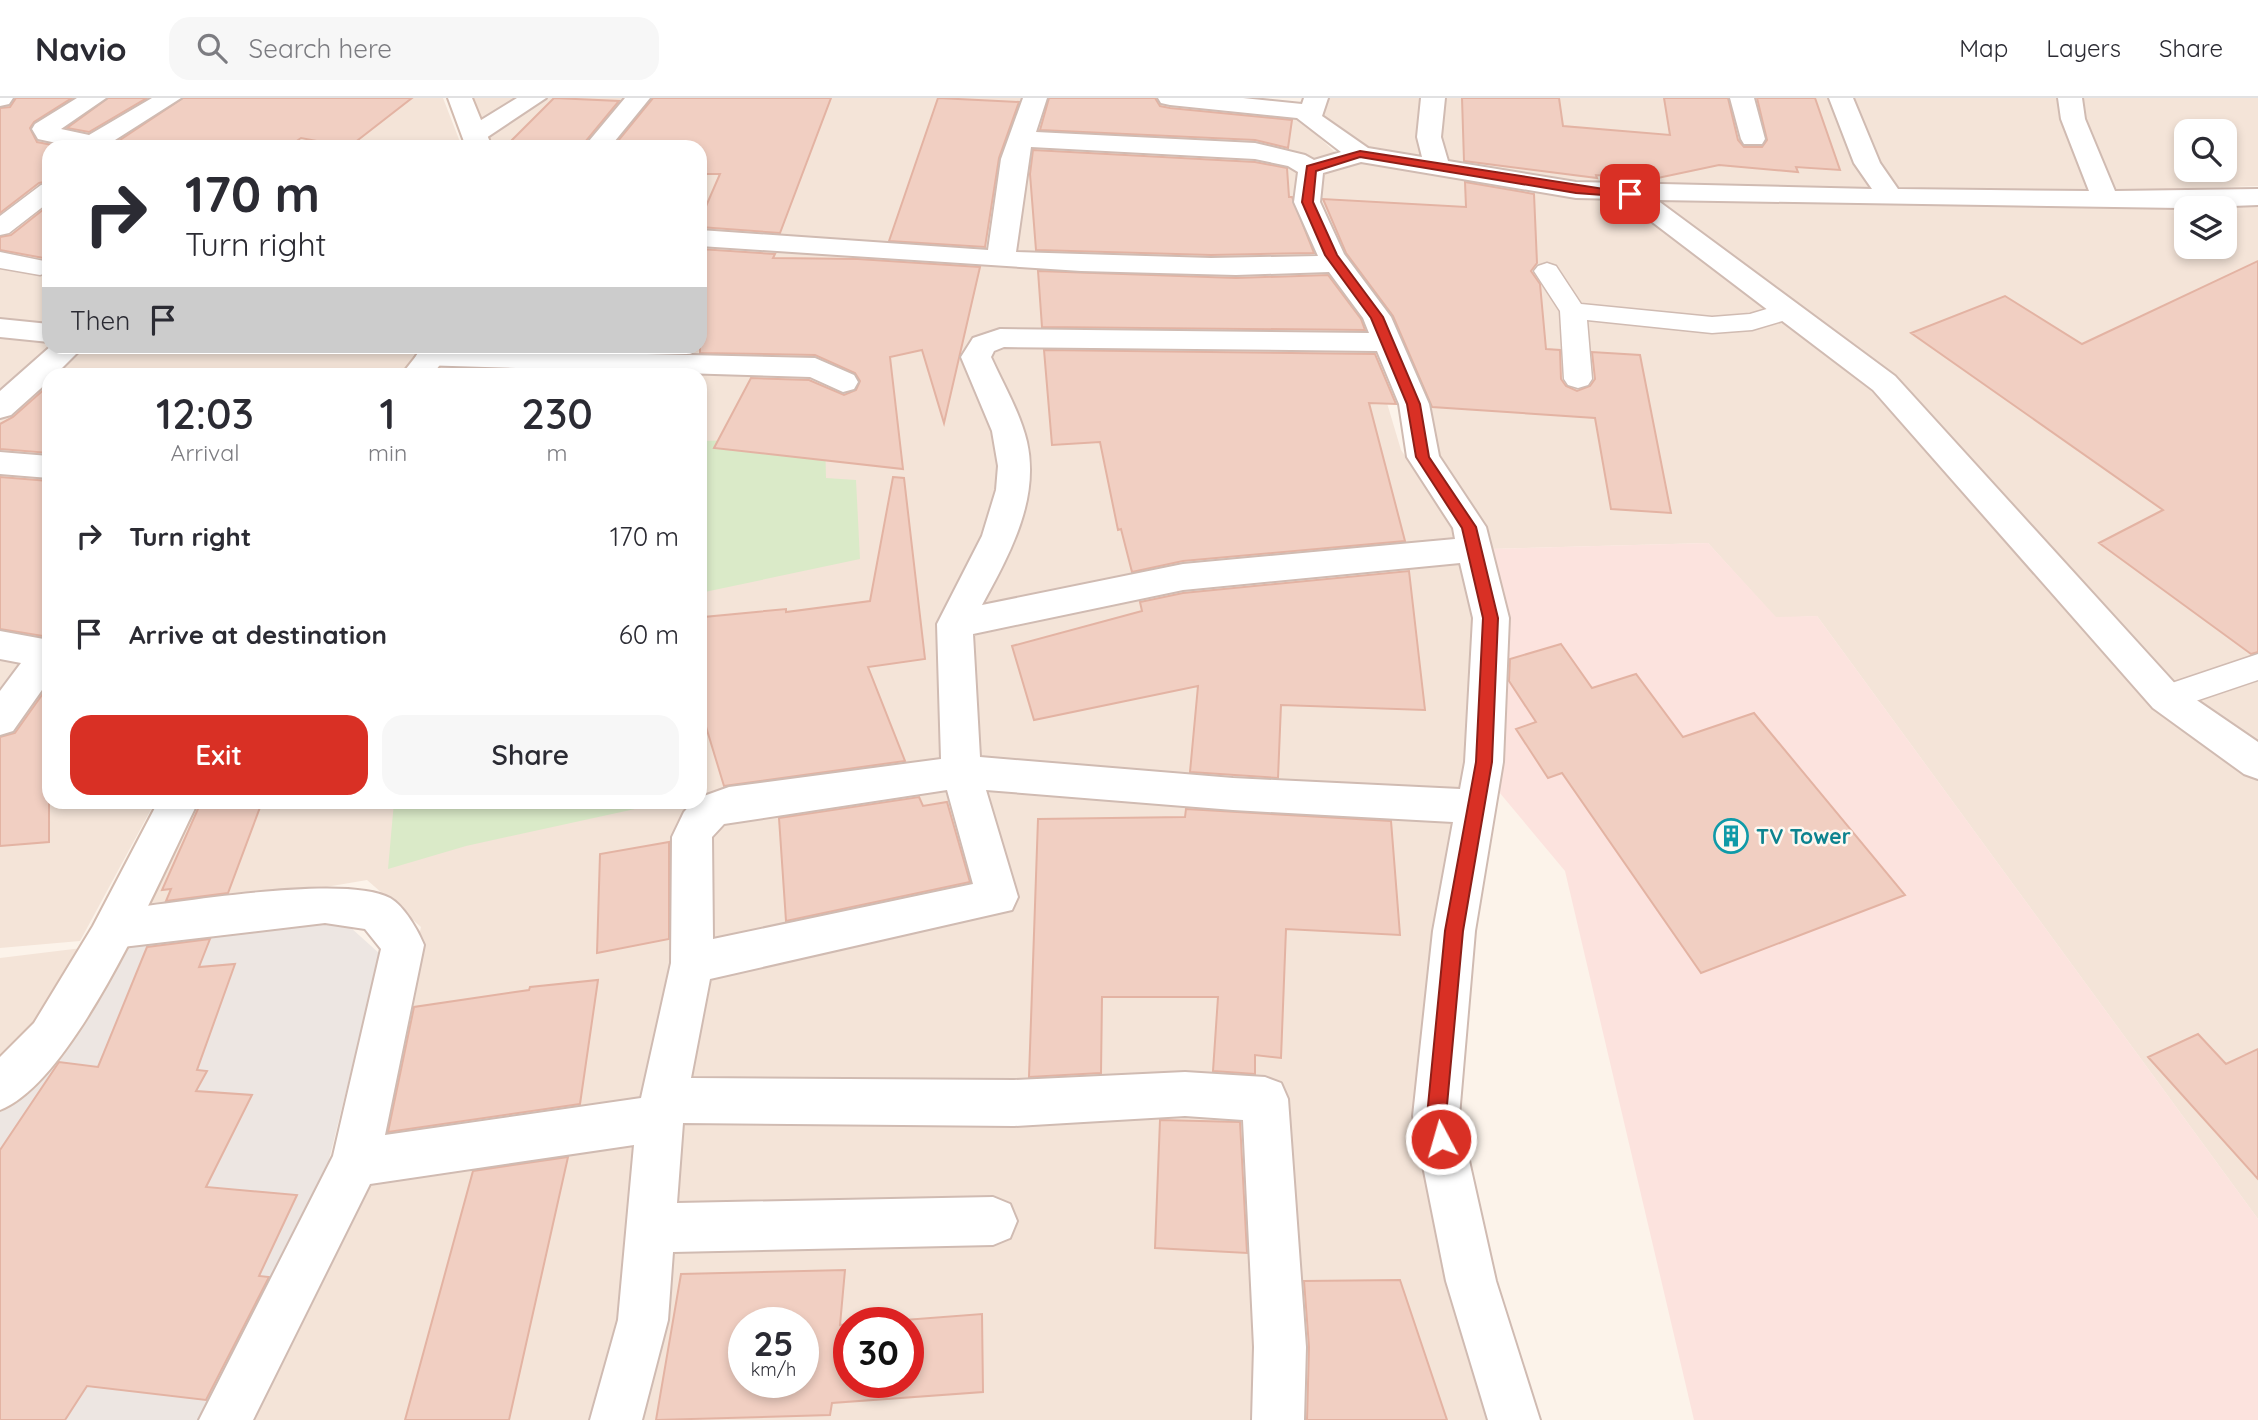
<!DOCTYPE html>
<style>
body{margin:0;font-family:Quicksand,sans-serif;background:#f7f7f7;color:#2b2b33;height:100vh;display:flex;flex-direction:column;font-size:26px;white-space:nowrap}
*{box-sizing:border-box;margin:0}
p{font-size:23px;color:#7c7c81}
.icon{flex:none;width:38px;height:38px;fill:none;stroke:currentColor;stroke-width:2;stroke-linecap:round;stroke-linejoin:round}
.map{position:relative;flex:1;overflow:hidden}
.panel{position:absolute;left:42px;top:270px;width:665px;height:441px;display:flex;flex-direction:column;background:#fff;border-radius:21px;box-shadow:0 4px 10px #0003}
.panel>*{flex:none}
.banner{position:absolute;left:42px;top:42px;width:665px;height:214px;border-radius:21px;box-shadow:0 4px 10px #0003;background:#fff;color:#2b2b33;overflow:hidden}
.controls{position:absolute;left:2174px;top:21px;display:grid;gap:14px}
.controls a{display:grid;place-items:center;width:63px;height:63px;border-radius:14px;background:#fff;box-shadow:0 4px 10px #0003;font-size:35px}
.speed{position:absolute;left:728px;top:1209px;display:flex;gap:14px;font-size:35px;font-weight:700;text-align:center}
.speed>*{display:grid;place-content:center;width:91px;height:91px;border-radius:50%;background:#fff;box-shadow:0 4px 10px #0003;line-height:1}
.speed small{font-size:18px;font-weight:400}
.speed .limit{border:10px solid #d22;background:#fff;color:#111}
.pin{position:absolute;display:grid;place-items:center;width:60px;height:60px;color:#fff;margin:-30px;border-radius:14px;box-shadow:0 4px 10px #0006}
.me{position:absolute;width:77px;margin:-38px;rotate:354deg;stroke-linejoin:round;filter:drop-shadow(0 0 5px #0008)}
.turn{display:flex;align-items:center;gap:24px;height:147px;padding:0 28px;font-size:32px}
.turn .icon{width:91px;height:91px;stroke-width:2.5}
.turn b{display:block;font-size:49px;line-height:60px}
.then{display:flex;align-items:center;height:66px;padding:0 28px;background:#0003;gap:14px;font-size:26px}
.eta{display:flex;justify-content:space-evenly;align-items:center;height:119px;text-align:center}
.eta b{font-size:42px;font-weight:600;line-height:49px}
.button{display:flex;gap:14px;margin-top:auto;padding:14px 28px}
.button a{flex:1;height:80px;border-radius:21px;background:#d93025;color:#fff;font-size:28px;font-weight:600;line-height:80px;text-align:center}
.button a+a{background:#f7f7f7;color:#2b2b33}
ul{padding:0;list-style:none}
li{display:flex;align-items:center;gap:21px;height:98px;padding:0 28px}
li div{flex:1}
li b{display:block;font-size:26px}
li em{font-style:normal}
header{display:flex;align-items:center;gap:42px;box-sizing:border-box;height:98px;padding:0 35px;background:#fff;border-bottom:2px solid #e1e1e2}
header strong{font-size:33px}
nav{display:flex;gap:38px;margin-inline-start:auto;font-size:24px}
.search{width:490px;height:63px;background:#f7f7f7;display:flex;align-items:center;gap:18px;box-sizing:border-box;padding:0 24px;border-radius:21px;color:#7c7c81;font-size:26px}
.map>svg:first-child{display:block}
.residential{fill:#f4e4d8;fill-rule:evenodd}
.commercial{fill:#fce3de}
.industrial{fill:#ede6e2}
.green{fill:#daeac8}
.building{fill:#f1cfc2;stroke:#e3b3a3;stroke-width:2;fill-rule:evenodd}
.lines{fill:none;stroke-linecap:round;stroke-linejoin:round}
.lane-casing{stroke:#d0bbb2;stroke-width:3}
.street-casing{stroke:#d0bbb2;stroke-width:4}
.secondary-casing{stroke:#d3bbaf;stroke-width:4}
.lane{fill:#fff;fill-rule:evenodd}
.street{fill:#fff;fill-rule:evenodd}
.secondary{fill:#fff;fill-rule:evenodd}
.route{fill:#d93025;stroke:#8d1f18;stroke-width:2}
.labels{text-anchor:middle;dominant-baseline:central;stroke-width:5;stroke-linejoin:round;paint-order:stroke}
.culture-label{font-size:21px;font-weight:bold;fill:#0d838f;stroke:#fef7f0;text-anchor:start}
</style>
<header>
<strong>Navio</strong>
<div class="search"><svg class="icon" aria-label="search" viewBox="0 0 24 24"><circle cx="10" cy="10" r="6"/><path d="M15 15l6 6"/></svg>Search here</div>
<nav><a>Map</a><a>Layers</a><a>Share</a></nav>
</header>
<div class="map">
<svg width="2258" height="1322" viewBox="0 0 2258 1322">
<rect width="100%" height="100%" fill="#fcf3ea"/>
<!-- residential -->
<path class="residential" d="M11,0H443L462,49H49V248L430,249L407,276H49V704H155L80,843L0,850V7Z
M472,0H1126L1294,16L1337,56L1298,67L1297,82L1311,160L1272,163L1037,160L700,138V49H491Z
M1317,0H2258V88L2137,92H2000L1597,85L1545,80L1357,49L1316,16ZM2186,33H2224V72H2186Z
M1358,63L1625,101L1871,293L2154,606L2258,682V1121L1817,518L1776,520L1708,445L1490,451L1435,356L1338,155L1319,102L1318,78Z
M1648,101L2258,104V650L2162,581L1892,277ZM2186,110H2224V149H2186Z
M700,147L1067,173L1327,169L1370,248L1401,352L1452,424L1479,514L1465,664L1443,777L1411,1026L1488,1322H241L382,1001L421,829L367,782L126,823L186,704H700V276H428L451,249L700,248ZM744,1225H803V1284H744ZM849,1225H908V1284H849Z
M82,850L23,946L0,967V860Z"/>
<!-- commercial -->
<path class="commercial" d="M1708,445L1776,519L1817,518L2258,1121V1322H1694L1565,773L1494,688L1490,451Z"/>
<!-- industrial -->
<path class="industrial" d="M340,820L380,856L324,1082L217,1322H0V1012L116,844Z"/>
<!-- green -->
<path class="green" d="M825,340L826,380L856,382L860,461L700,495V343Z
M394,704H667L466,748L388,771Z"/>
<!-- building -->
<path class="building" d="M16,0H72L34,24L30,30L37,44L63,49H49V83L39,85L0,115V10L10,9Z
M108,0H147L89,34L67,30Z
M183,0H412L349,49L301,40L288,49H128L120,42Z
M554,0L619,3L581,49H505Z
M653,0H831L780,135L700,129V122L720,76H700V49H613Z
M938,0L1019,4L999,60L985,149L889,143Z
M1049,0H1155L1160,8L1170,10L1292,22L1288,50L1255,42L1040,32Z
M1462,0H1559L1563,28L1670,37L1664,0H1728L1738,42L1744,49H1762L1767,42L1757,0H1815L1840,72L1796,69L1798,74L1719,67L1653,81L1596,77L1597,80L1464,63Z
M1033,52L1255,64L1287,70L1289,99H1292L1314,155L1211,157L1036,152L1030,76Z
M1465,84L1534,96L1537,165L1531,173L1540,186L1546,251L1560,252L1561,281L1566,288L1577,293L1590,288L1595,281L1592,254L1640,257L1671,415L1611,411L1595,320L1432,309L1393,218L1346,155L1323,101L1466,109Z
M49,107V161L0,152V139L11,137Z
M700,151L775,156L773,160L858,161L980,169L944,325L922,252L890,259L903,371L714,350L751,280L809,282L844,297L856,292L860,283L855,275L815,257L700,255Z
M2258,163V554L2251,556L2099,445L2163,412L1911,235L2005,198L2082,246Z
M1038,173L1236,180L1328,177L1361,221L1365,232L1042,229Z
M1044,252L1375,256L1396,306L1369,305L1405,443L1183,463L1132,474L1121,431L1118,432L1100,344L1052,347Z
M49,287V355L0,351V326L13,319Z
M0,379L49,383V539L0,531Z
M893,379L904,380L925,561L868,569L905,663L724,688L700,609L704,519L786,511V514L870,503Z
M1409,473L1425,612L1281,607L1278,680L1190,674L1198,588L1034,622L1012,548L1142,513L1140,504L1183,495Z
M1561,546L1592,590L1636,576L1683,639L1754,615L1905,797L1701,875L1562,675L1548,680L1516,631L1536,624L1509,583L1510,561Z
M49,587V744L0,748V639L15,635Z
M919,699L923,708L947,704L970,784L786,823L779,720Z
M201,704H262L228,795L166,803L171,791L162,792Z
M1186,711L1391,723L1400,837L1286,831L1281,960L1255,957V976L1213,973L1218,899H1102L1101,975L1029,979L1038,721L1185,719Z
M669,744V841L597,855L600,756Z
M210,841L199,869L235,866L197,972L207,973L196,993L252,997L206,1089L297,1097L259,1178L269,1179L206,1302L87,1288L65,1322H0V1052L59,964L98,969L147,849Z
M598,882L580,1006L388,1034L414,909L529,892L530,889Z
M2198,936L2226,966L2258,951V1081L2148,959Z
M1160,1022L1240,1024L1247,1155L1155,1150Z
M568,1059L509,1322H405L473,1073Z
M845,1172L840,1227L849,1226V1284H908V1225H865L982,1216L983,1294L832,1305L830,1317L656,1322L681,1176ZM744,1225H803V1284H744Z
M1400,1182L1447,1322H1307L1309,1249L1304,1183Z"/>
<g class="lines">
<!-- lane casing -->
<g class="lane-casing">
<path id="lane" d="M49,85V104L9,135L0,137V118L41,87Z
M0,154L49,164V174L40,177L0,170Z
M1547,165L1556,168L1581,206L1712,219L1750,216L1787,205L1796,207L1800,213L1796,219L1752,232L1712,235L1587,222L1592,281L1588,287L1578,290L1568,287L1564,281L1560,213L1534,173L1538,168Z
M2258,556V582L2166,613L2154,609L2149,600L2154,591Z"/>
</g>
<!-- street casing -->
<g class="street-casing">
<path id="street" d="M0,0H13L9,6L0,8Z
M77,0H106L61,31L89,37L152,0H181L115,42L125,49H75L38,41L32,31L35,26Z
M517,0H546L483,42H465L462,37L465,32Z
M625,0H650L610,49H584Z
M1023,0H1047L1036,34L1255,45L1305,57L1314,62L1341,54L1297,20L1170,7L1161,5L1158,0H1243L1302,6L1304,0H1328L1322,18L1368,50L1422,59L1417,39L1421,0H1445L1441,39L1448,63L1576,84L1872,91L1854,65L1829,0H1853L1880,65L1898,91L2089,93L2061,21L2058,0H2082L2085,21L2115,93L2258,91V107L2180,110L1657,102L1895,278L2179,590L2258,644V681L2244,676L2153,610L1873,292L1622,101L1576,100L1361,64L1323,75L1320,104L1344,156L1391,219L1429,306L1439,358L1486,429L1509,520L1503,664L1475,833L1459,1018L1496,1183L1540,1322H1488L1446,1183L1413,1018L1433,833L1453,724L1233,712L986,692L1018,799L1012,812L710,881L691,980L1014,982L1185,974L1265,979L1281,985L1288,1001L1306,1249L1304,1322H1252L1254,1249L1243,1022L1185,1018L1014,1028L683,1025L677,1105L993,1099L1010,1106L1017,1123L1010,1140L993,1147L673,1154L668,1222L642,1322H590L618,1222L634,1047L370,1086L253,1322H199L333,1058L381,851L365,831L325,825L114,850L99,844L93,831L99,818L114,812C171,806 345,775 390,800C404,808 418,832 424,847L385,1037L641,1000L671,865L672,739L684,714L693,704H700L701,699L729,689L941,661L937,526L982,438L996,392L998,368L992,333L961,259L973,240L1000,231L1369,235L1363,220L1329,174L1236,177L1081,173L700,148V132L988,152L1001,61ZM1031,49L1255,61L1288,68L1298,74L1294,104L1318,158L1211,160L1016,154ZM1004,249L1377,253L1399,306L1407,359L1453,430L1455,441L1183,466L982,507C1009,457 1040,402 1027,344C1020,314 1003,286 991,259L994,253ZM1460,465L1473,520L1465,664L1460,691L1233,680L980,659L973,536L1183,492ZM947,692L973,786L713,841L712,739L724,726Z
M1730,0H1754L1765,41L1762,46H1744L1741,41Z
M0,221L49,226V244L0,239Z
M51,248H84L56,276H49V283L11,317L0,320V293Z
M430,251L815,260L854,277L858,284L854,291L843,294L810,279L419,267L415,260L419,253Z
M0,354L49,358V380L0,376Z
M0,533L49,542V582L13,633L0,637V593L21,565L0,561Z"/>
</g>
<!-- secondary casing -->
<g class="secondary-casing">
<path id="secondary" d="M448,0H472L492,49H466Z
M424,248H454L433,276H402Z
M158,704H198C160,780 76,982 0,1012V959L34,925L93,828Z"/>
</g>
<!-- lane -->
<use href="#lane" class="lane"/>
<!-- street -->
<use href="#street" class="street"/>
<!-- secondary -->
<use href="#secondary" class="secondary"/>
</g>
<!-- route -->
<path class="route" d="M1360,53L1636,96L1630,99L1576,95L1360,59L1316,73L1313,104L1337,157L1383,219L1420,306L1429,359L1476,429L1498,520L1492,664L1463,833L1446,1018L1451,1041L1448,1048L1441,1051L1434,1048L1427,1018L1445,833L1476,664L1483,520L1462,430L1416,359L1407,306L1371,220L1325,157L1302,104L1307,68Z"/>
<!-- icons -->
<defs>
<g id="building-ring" transform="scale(1.75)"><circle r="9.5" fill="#fef7f0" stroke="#0f9aa8" stroke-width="1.5"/><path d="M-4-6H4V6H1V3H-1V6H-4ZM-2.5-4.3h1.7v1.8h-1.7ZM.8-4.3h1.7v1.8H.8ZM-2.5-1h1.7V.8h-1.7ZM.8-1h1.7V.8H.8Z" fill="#0f9aa8"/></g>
</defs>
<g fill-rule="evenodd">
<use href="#building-ring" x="1731" y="738"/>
</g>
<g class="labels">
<!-- culture labels -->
<g class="culture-label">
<text x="1756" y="738">TV Tower</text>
</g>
</g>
</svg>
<div class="controls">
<a><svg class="icon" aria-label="search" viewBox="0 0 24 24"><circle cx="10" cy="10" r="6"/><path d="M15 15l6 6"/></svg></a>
<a><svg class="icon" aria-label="layers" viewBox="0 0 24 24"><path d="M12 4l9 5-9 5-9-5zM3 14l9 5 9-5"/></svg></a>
</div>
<div class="speed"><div>25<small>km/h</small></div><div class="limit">30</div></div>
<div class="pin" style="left:1630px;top:96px;background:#d93025"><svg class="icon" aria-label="arrive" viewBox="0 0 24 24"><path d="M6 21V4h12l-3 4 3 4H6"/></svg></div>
<svg class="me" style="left:1441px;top:1041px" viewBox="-20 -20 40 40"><circle r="17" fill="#d93025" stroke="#fff" stroke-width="3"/><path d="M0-11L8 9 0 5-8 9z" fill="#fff"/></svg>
<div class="banner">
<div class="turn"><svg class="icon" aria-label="right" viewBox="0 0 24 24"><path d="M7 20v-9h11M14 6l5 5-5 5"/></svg><div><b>170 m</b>Turn right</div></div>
<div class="then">Then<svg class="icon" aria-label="arrive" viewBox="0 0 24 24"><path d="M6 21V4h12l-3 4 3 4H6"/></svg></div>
</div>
<section class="panel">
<div class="eta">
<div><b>12:03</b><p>Arrival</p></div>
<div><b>1</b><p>min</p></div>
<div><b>230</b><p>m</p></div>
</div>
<ul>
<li><svg class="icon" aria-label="right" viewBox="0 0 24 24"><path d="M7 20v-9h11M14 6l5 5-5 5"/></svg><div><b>Turn right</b></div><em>170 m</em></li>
<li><svg class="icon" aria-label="arrive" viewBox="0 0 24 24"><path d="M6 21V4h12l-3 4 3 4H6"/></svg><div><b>Arrive at destination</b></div><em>60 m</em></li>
</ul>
<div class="button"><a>Exit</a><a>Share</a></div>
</section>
</div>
